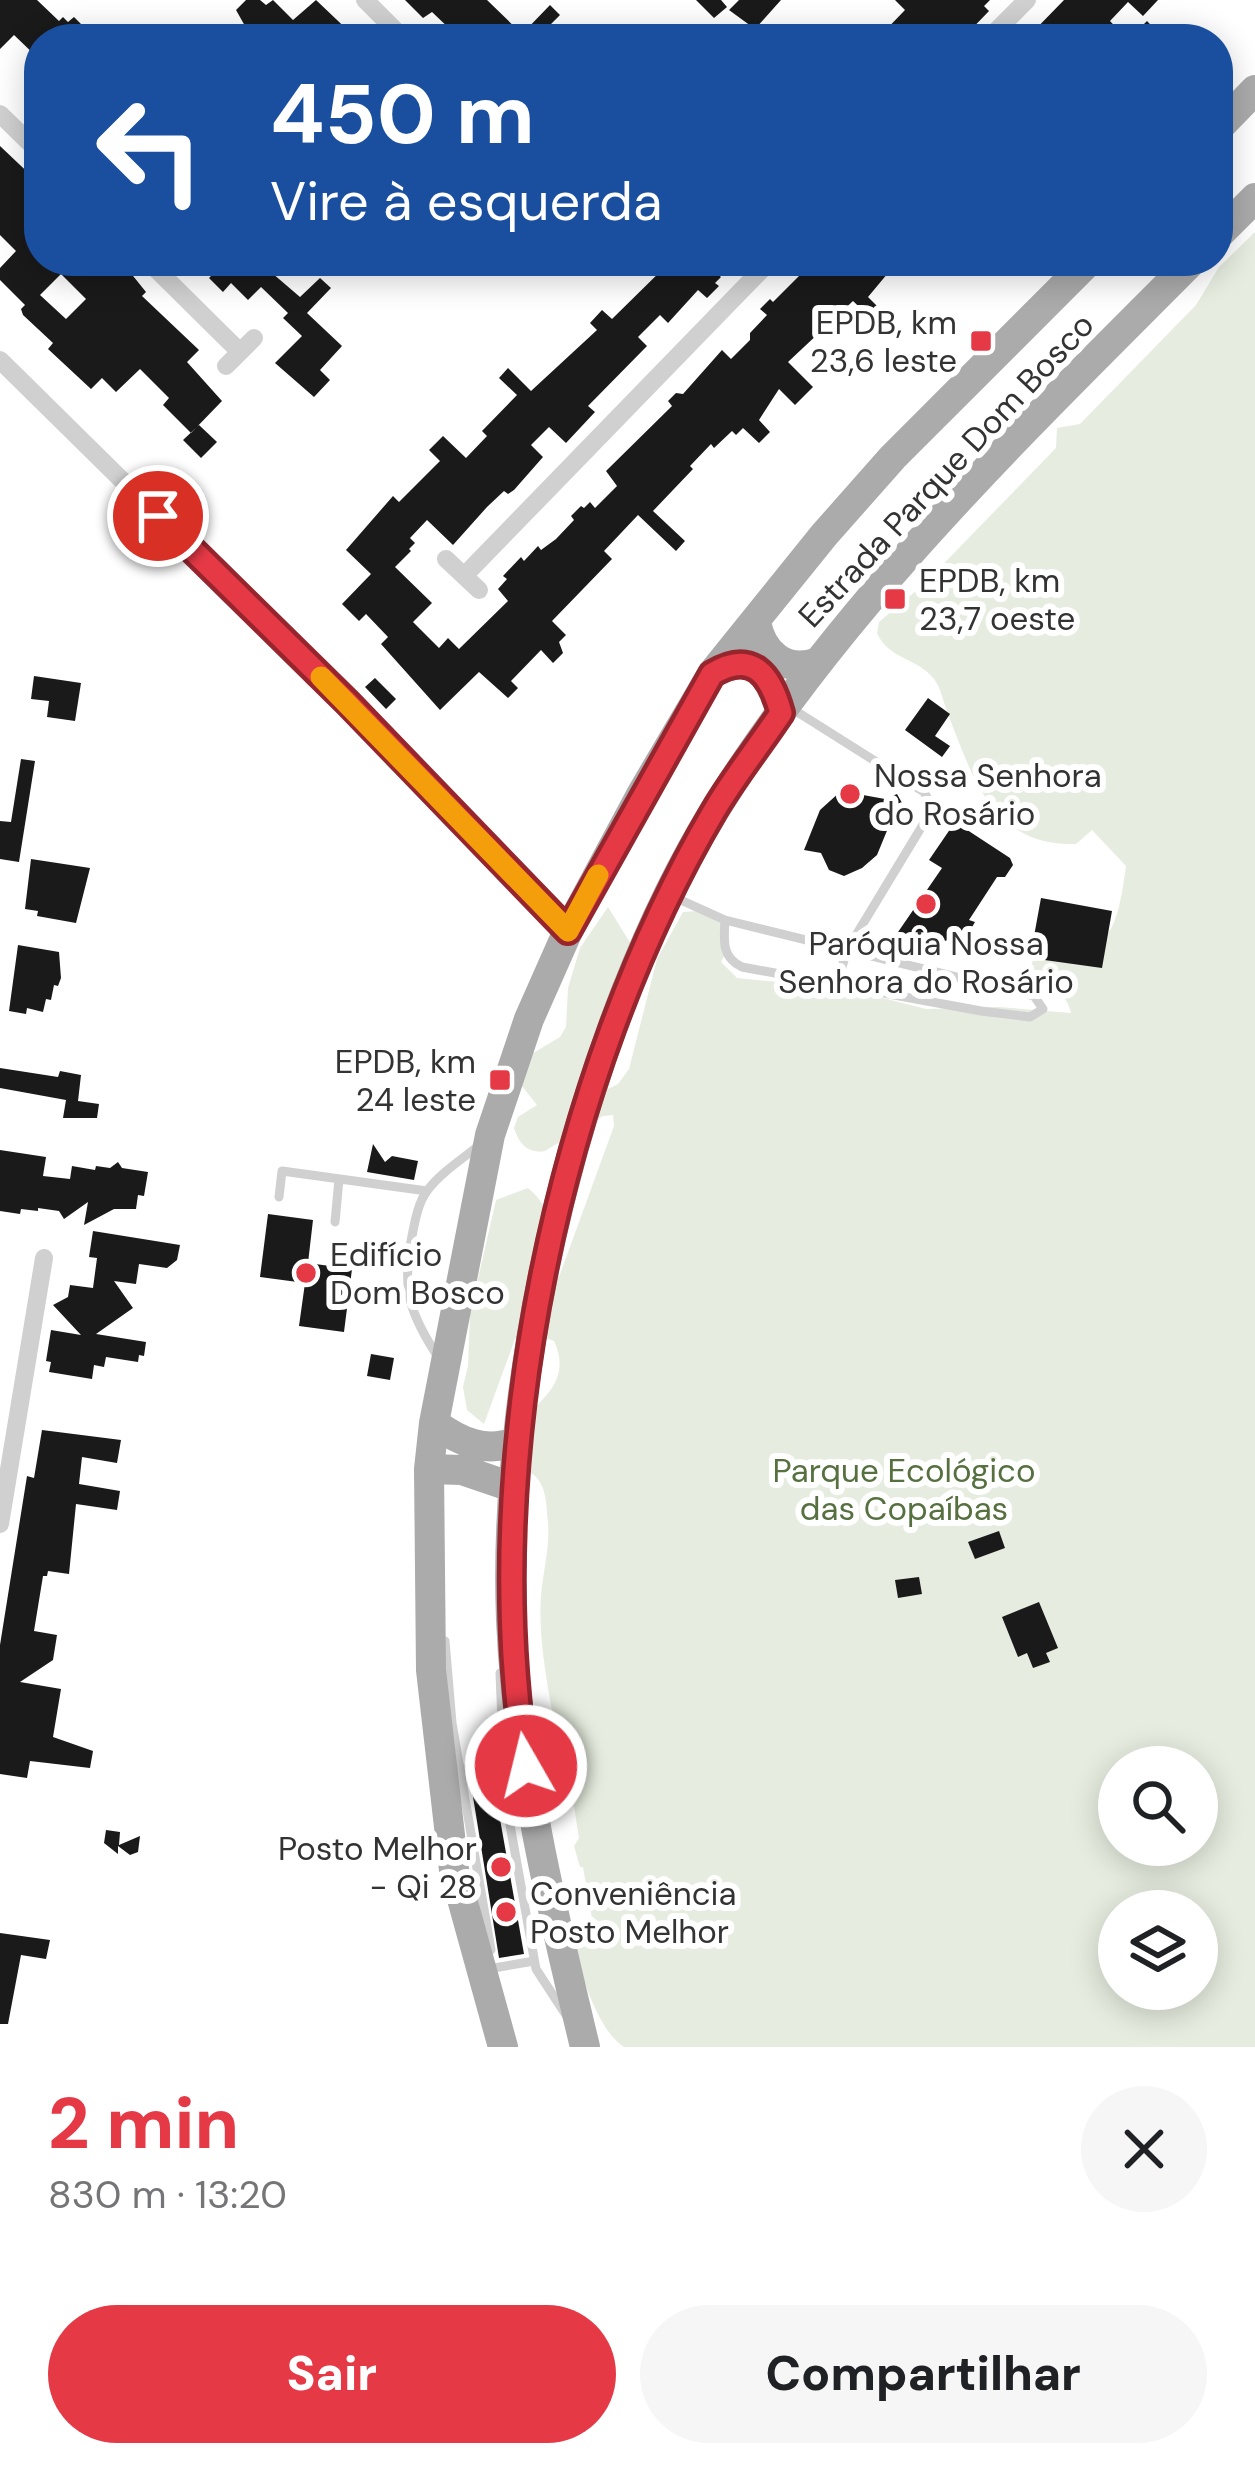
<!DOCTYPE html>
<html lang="pt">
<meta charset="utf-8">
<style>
body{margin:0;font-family:"DM Sans",sans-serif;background:#f6f6f6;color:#202124;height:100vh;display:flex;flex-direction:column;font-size:45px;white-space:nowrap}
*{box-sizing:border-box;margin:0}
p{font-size:39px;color:#757577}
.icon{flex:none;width:66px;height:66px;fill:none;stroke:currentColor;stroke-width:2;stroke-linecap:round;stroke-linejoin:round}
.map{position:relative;height:2047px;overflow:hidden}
.panel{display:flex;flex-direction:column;background:#fff;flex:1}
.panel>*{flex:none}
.top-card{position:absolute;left:24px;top:24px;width:1209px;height:252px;border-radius:48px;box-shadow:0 6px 30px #0003;background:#1a4fa0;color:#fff;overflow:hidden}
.fabs{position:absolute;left:1098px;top:1746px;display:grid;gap:24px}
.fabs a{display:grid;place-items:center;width:120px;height:120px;border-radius:50%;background:#fff;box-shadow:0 6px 30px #0003;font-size:60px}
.pin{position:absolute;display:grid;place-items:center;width:102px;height:102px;color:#fff;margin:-51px;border:6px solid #fff;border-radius:50%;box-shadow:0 3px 12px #0007}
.me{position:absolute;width:132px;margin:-66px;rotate:352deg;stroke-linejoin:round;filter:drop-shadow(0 0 9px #0008)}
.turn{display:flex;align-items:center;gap:42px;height:252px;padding:0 48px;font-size:54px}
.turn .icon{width:156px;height:156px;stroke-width:2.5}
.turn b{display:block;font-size:84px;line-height:102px}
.round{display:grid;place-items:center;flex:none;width:126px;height:126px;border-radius:63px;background:#f6f6f6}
.headline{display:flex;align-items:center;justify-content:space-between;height:204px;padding:0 48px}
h1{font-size:72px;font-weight:800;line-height:90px;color:#e63946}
.button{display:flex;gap:24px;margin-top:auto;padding:24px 48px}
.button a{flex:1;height:138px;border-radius:72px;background:#e63946;color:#fff;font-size:48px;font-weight:800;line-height:138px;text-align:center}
.button a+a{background:#f6f6f6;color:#202124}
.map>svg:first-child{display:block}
.green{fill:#e6ecdf;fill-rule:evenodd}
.building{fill:#1a1a1a;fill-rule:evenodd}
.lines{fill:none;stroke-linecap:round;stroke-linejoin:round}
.service{stroke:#d0d0d0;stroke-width:9}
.minor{stroke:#d0d0d0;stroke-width:18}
.primary{stroke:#ababab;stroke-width:30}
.route-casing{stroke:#96252e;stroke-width:30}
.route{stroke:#e63946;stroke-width:21}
.slow{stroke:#f59e0b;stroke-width:21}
.poi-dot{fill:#e63946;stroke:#fff;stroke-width:4.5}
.labels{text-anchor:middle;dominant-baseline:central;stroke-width:12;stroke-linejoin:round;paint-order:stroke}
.poi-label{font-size:33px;fill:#333;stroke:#fff;text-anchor:start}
.street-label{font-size:33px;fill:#333;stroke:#fff}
.park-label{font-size:33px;fill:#56703f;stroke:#fff}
</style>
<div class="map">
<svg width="1255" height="2047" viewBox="0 0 1255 2047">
<rect width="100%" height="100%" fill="#fff"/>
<!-- green -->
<path class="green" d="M1255,232V2047H624C596,2029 578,1966 572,1933L593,1924L583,1867H580L574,1846L579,1838L570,1781L563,1773C555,1718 537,1651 541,1596C543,1571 550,1548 548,1522C546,1503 547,1483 530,1472L532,1410C554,1390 568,1371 554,1341C540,1336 528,1331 515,1339L484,1424L467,1410L463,1387L468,1366L470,1314L496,1200L528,1188C556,1211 554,1243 559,1277L614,1126L613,1115L603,1116L545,1151C528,1154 519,1144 514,1128L518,1117L537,1105L522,1086L525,1058L560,1037L566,1027L568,988L580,948L608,907L639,957L599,1083L608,1089L618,1084L629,1069L657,959L683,912L712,910L725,920L726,952L721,962L737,978L847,989L926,1009L999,1007L1071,1013C1067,992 1050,988 1034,979L1029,969L1034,959C1109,954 1116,939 1126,866L1092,830L1076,844C993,847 973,778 948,714C944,704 941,688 934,679C918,658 888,659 877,633L879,622L924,584L1056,448L1057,428L1080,424L1196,305L1219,267ZM1119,1767H1197V1845H1119ZM1119,1911H1197V1989H1119Z"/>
<!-- building -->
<path class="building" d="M0,0H37L59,21L63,17L68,22L74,17L96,39H39V59L14,35L0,49Z
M246,0H260L266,5L273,0L293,20L316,0L357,39H233L245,26L236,10Z
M405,0H487L522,34L550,5L560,15L546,29L556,39H446L453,32L432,12L423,18Z
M696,0H721L727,7L714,18Z
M739,0H781L755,29L729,10Z
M895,0H990L984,6L989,11L962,39H877L905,10Z
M1064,0H1158L1143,16L1128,2L1110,21L1127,39H1026Z
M1147,21L1164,39H1129Z
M0,146L39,183V261H121L146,292L142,296L199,350L187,362L222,401L191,433L163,405L169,398L140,369L116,392L102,378L91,389L48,349L53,343L23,315L21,309L25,305L0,280V268L16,251L0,235ZM61,274L86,299L66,319L40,295Z
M226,261H258L300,297L320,278L331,288L307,313L342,346L320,370L330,380L314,397L275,363L302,336L283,318L288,313L261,287L248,300L231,283L223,292L209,278Z
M671,261H722L713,270L721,277L715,283L719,286L707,298L698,290L668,323L660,315L638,337L647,346L588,406L595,412L566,443L549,427L531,445L543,457L514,490L508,494L504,491L487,507L453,545L427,520L410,538L415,543L409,549L411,551L395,567L432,603L413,622L439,648L448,638L459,649L508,601L498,589L507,579L503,576L521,557L524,561L538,546L541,550L556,539L574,520L571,516L581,506L584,508L590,502L595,508L617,486L606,471L672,406L668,401L676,393L683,394L722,350L731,359L750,340V333L767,315L760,309L770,299L773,302L805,270L812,276L826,261H898L868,297L887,316L878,325L853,301L788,362L813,387L795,405L779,389L759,420L770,432L759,443L743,428L736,435L732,431L714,448L711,444L690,466L693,469L653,511L685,541L676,551L638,515L604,551L612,559L552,621L566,635L559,642L563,653L553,663L541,650L511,681L518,688L508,698L479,672L440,710L381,644L388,637L366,614L359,621L342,604L371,574L346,550L393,496L399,502L440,461L429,450L443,436L466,458L487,436L482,431L517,395L499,378L508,368L531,391L597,330L590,323L602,310L612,319Z
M199,425L217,442L201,458L183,440Z
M34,676L81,683L75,721L47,717L49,701L31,699Z
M375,678L396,699L386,709L365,687Z
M928,698L950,714L935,736L950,746L942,757L905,730Z
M21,759L35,761L19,862L0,859V821L11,822Z
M851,782L863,795L885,799L897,794L910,817L893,816L877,855L862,868L844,876L829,870L821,853L804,850L820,810Z
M955,822L1010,858L1013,865L1005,877H997L969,920L975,922L968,934L938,943L896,935L942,868L929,860Z
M31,859L90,868L76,923L37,916L38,911L25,909Z
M1041,898L1112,911L1102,968L1030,958Z
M18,945L59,952L61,978L58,986L54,985L51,1000L46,999L43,1012L27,1008L26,1014L9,1011Z
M0,1068L58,1077L60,1071L81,1075L78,1101L99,1104L97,1118H63L66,1100L0,1088Z
M373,1144L385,1162L392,1156L418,1161L414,1180L367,1172Z
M0,1150L46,1157L43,1176L70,1179L72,1166L95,1170L96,1166L110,1168L118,1162L122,1168L148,1172L144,1196L138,1195L136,1209H114L84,1225L88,1202L64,1219L59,1211L38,1208V1211L21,1209L20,1214L0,1211Z
M268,1214L313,1220L308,1263L352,1269L344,1332L299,1326L305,1283L260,1277Z
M93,1231L180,1245L177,1260L167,1268L139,1264L136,1284L114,1281L133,1308L96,1334L146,1342L144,1356L139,1355L138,1362L106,1357L104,1367L94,1365L92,1379L49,1372L51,1362L46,1361L51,1330L81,1335L53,1305L68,1297L70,1285L93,1288L97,1258L89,1257Z
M371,1354L394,1358L390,1380L367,1376Z
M42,1430L121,1440L117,1463L82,1457L79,1484L120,1491L117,1510L76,1504L69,1574L48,1571L47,1576H43L34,1631L57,1635L53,1660L20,1682L61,1689L53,1737L93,1751L90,1768L30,1761L27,1778L0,1774V1645L27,1476L34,1478Z
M999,1531L1005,1548L975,1559L968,1542Z
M919,1577L922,1594L898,1598L895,1580Z
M1039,1602L1058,1648L1046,1653L1050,1662L1033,1668L1027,1653L1018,1657L1002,1617Z
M492,1774L524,1954L499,1958L470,1778Z
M106,1830L120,1832L119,1845L140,1836L138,1852L130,1855L118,1846V1854L104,1843Z
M0,1933L50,1940L46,1959L21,1955L8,2024H0Z"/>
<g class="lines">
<!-- service -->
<path class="service" d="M791,708L924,792L933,808L847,950L837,984
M674,897L725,920L1034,996L1043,1009L1030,1017L981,1011L742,967C721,957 724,940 725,920
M279,1197L282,1171L427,1191
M335,1222L339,1179
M440,1360C410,1315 401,1290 412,1236C415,1221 418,1203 427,1191C439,1174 461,1160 477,1147
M445,1641L452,1723L491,1950
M500,1673L502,1722L499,1764L536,1969L566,2015
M460,1770L499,1764
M494,1968L534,1961"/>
<!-- minor -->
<path class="minor" d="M365,0L404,39
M988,39L1027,0
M0,114L39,152
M148,261L240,352
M0,360L348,703L568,931
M226,366L254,338
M446,559L479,590
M464,576L770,261
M0,1524L44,1258"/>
<!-- primary -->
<path class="primary" d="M1218,128L1255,90
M1218,235L1255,198
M756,622C762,653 785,674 818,662
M712,674C753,648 771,676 781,713
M434,1423C460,1442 486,1454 517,1441
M429,1469L462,1470L512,1487
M503,2047L454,1870L431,1670L429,1469L434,1423L490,1135L529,1019L568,931L642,793L712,674L824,535L893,457L1089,261
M585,2047C551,1906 517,1766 511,1620C501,1369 583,1023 716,808C843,603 1023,431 1192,261"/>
</g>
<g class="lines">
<!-- route casing -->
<g class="route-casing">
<path id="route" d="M158,516L348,703L568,931L712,674C753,649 771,676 781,713C759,746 734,777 714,811C558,1076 477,1463 526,1766"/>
</g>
<!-- route -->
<use href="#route" class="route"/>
<!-- slow -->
<path class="slow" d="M321,677L568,931L598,875"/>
</g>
<!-- markers -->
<g class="poi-dot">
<rect x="969" y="329" width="24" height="24" rx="6"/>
<rect x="883" y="587" width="24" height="24" rx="6"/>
<circle cx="850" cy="794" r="12"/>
<circle cx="926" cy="904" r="12"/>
<rect x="488" y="1068" width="24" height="24" rx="6"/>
<circle cx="306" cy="1273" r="12"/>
<circle cx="501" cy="1867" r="12"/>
<circle cx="506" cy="1912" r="12"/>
</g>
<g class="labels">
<!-- poi labels -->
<g class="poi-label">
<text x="957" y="322" text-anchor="end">EPDB, km<tspan x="957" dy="38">23,6 leste</tspan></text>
<text x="919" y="580">EPDB, km<tspan x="919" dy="38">23,7 oeste</tspan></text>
<text x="874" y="775">Nossa Senhora<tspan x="874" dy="38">do Rosário</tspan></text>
<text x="926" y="943" text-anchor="middle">Paróquia Nossa<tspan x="926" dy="38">Senhora do Rosário</tspan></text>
<text x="476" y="1061" text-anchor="end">EPDB, km<tspan x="476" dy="38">24 leste</tspan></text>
<text x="330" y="1254">Edifício<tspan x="330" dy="38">Dom Bosco</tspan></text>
<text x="477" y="1848" text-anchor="end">Posto Melhor<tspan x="477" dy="38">- Qi 28</tspan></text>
<text x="530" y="1893">Conveniência<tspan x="530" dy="38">Posto Melhor</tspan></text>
</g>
<!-- street labels -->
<g class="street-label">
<text transform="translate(946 470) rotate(-47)">Estrada Parque Dom Bosco</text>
</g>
<!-- park labels -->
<g class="park-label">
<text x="904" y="1470">Parque Ecológico<tspan x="904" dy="38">das Copaíbas</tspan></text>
</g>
</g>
</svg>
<div class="fabs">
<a><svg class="icon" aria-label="search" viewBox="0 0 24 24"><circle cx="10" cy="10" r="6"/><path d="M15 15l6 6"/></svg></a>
<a><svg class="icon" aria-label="layers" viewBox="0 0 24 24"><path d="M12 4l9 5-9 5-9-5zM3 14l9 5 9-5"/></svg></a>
</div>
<div class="pin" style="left:158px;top:516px;background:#d93025"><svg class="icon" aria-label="arrive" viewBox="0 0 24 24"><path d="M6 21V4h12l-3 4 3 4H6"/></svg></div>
<svg class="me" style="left:526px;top:1766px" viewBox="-20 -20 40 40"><circle r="17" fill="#e63946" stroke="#fff" stroke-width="3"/><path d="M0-11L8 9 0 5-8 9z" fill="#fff"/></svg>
<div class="top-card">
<div class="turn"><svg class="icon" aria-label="left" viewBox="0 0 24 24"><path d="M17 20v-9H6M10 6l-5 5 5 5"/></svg><div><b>450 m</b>Vire à esquerda</div></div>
</div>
</div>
<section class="panel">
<div class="headline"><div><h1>2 min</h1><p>830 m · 13:20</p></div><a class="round"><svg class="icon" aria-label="close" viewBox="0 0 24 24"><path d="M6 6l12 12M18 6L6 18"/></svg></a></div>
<div class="button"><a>Sair</a><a>Compartilhar</a></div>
</section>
